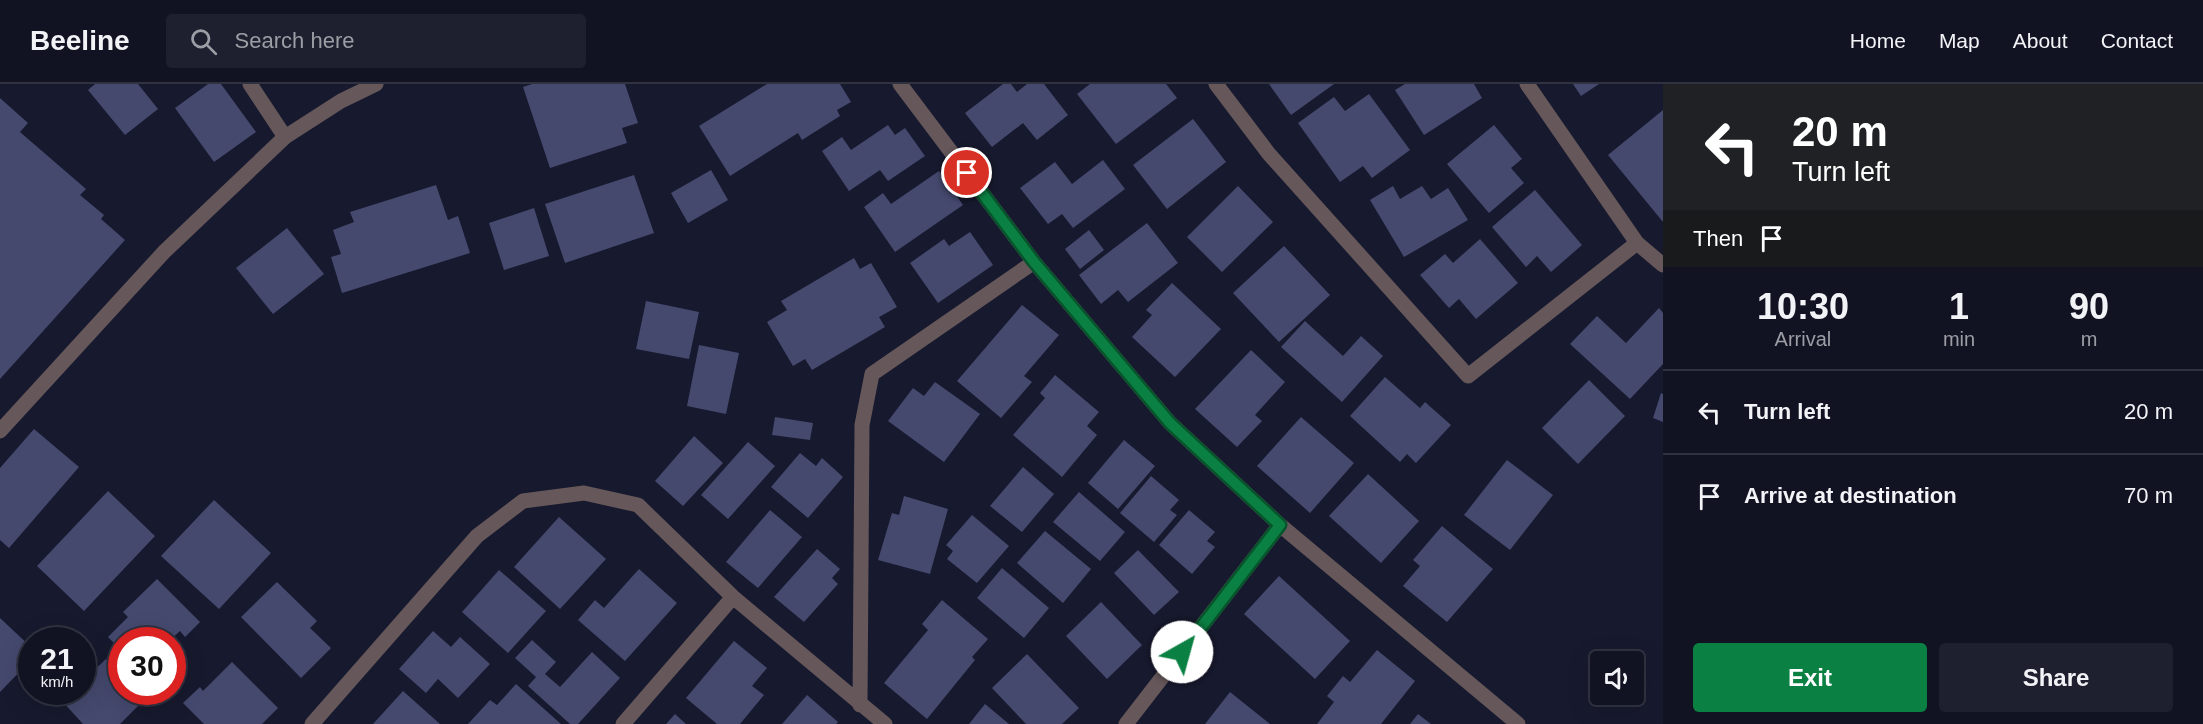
<!DOCTYPE html>
<style>
body{margin:0;font-family:Helvetica,sans-serif;background:#1e202f;color:#f1f3f6;height:100vh;display:flex;flex-direction:column;font-size:22px;white-space:nowrap}
*{box-sizing:border-box;margin:0}
p{font-size:20px;color:#9c9ea5}
.icon{flex:none;width:33px;height:33px;fill:none;stroke:currentColor;stroke-width:2;stroke-linecap:round;stroke-linejoin:round}
.map{position:relative;flex:1;overflow:hidden}
.drawer{display:flex;flex-direction:column;background:#111322;width:540px}
.drawer>*{flex:none}
.top-card{background:#202124;color:#fff;overflow:hidden}
.controls{position:absolute;left:1590px;top:567px;display:grid;gap:12px}
.controls a{display:grid;place-items:center;width:54px;height:54px;border-radius:6px;background:#111322;box-shadow:0 6px 24px #0002,0 0 0 2px #303240;font-size:30px}
.speed{position:absolute;left:18px;top:543px;display:flex;gap:12px;font-size:30px;font-weight:700;text-align:center}
.speed>*{display:grid;place-content:center;width:78px;height:78px;border-radius:50%;background:#111322;box-shadow:0 6px 24px #0002,0 0 0 2px #303240;line-height:1}
.speed small{font-size:15px;font-weight:400}
.speed .limit{border:9px solid #d22;background:#fff;color:#111}
.pin{position:absolute;display:grid;place-items:center;width:51px;height:51px;color:#fff;margin:-26px;border:3px solid #fff;border-radius:50%;box-shadow:0 2px 6px #0007}
.me{position:absolute;width:66px;margin:-33px;rotate:38deg;stroke-linejoin:round;filter:drop-shadow(0 0 4px #0008)}
.turn{display:flex;align-items:center;gap:21px;height:126px;padding:0 30px;font-size:27px}
.turn .icon{width:78px;height:78px;stroke-width:2.5}
.turn b{display:block;font-size:42px;line-height:51px}
.then{display:flex;align-items:center;height:57px;padding:0 30px;background:#0003;gap:12px;font-size:22px}
.eta{display:flex;justify-content:space-evenly;align-items:center;height:102px;text-align:center}
.eta b{font-size:36px;font-weight:700;line-height:42px}
.button{display:flex;gap:12px;margin-top:auto;padding:12px 30px}
.button a{flex:1;height:69px;border-radius:6px;background:#0b8043;color:#fff;font-size:24px;font-weight:700;line-height:69px;text-align:center}
.button a+a{background:#1e202f;color:#f1f3f6}
ul{padding:0;list-style:none}
li{display:flex;align-items:center;gap:18px;height:84px;padding:0 30px;border-top:2px solid #303240}
li div{flex:1}
li b{display:block;font-size:22px}
li em{font-style:normal}
header{display:flex;align-items:center;gap:36px;box-sizing:border-box;height:84px;padding:0 30px;background:#111322;border-bottom:2px solid #303240}
header strong{font-size:28px}
nav{display:flex;gap:33px;margin-inline-start:auto;font-size:21px}
.search{width:420px;height:54px;background:#1e202f;display:flex;align-items:center;gap:15px;box-sizing:border-box;padding:0 21px;border-radius:6px;color:#9c9ea5;font-size:22px}
main{display:flex;flex:1;min-height:0}
.map>svg:first-child{display:block}
.building{fill:#45496e}
.lines{fill:none;stroke-linecap:round;stroke-linejoin:round}
.service{stroke:#66585a;stroke-width:15}
.minor{stroke:#66585a;stroke-width:15}
.route-casing{stroke:#07532c;stroke-width:15}
.route{stroke:#0b8043;stroke-width:10}
</style>
<header>
<strong>Beeline</strong>
<div class="search"><svg class="icon" aria-label="search" viewBox="0 0 24 24"><circle cx="10" cy="10" r="6"/><path d="M15 15l6 6"/></svg>Search here</div>
<nav><a>Home</a><a>Map</a><a>About</a><a>Contact</a></nav>
</header>
<main>
<div class="map">
<svg width="1663" height="640" viewBox="0 0 1663 640">
<rect width="100%" height="100%" fill="#17192e"/>
<!-- building -->
<path class="building" d="M95,0H138L158,25L125,51L88,6Z
M208,0H221L256,48L214,78L175,24Z
M532,0H625L638,39L622,44L627,59L550,84L523,3Z
M767,0H840L851,18L837,26L840,32L802,56L798,49L730,92L699,42Z
M1003,0H1011L1017,8L1027,0H1044L1068,31L1037,56L1023,39L992,63L965,29Z
M1090,0H1166L1177,14L1116,60L1077,10Z
M1269,0H1334L1291,31Z
M1405,0H1474L1482,14L1424,51L1395,6Z
M1573,0H1599L1581,12Z
M1369,10L1410,66L1372,94L1363,82L1340,98L1298,39L1334,13L1345,27Z
M0,14L28,39L20,48L86,105L80,111L104,131L101,135L125,156L0,295Z
M1663,26V138L1608,71Z
M1193,35L1226,78L1167,125L1133,81Z
M888,41L895,51L905,44L925,72L888,97L880,86L849,107L822,67L842,53L851,66Z
M1494,41L1522,75L1511,84L1524,99L1489,129L1447,80Z
M1103,76L1125,105L1073,144L1062,130L1048,140L1020,104L1055,78L1072,100Z
M711,86L728,116L688,139L671,109Z
M939,87L963,121L895,168L864,123L883,109L891,120Z
M634,91L654,149L565,179L545,120Z
M436,101L448,136L458,132L470,169L342,209L331,173L341,170L333,146L354,138L350,128Z
M1238,102L1273,138L1222,188L1187,153Z
M1393,102L1400,115L1422,102L1431,115L1448,104L1468,136L1404,173L1370,116Z
M1535,106L1582,161L1551,188L1537,172L1526,183L1492,143Z
M534,124L549,172L504,186L489,139Z
M1147,139L1178,179L1128,218L1118,206L1101,220L1079,191Z
M287,144L324,190L273,230L236,184Z
M1089,146L1104,166L1080,185L1065,165Z
M970,148L993,181L938,219L910,179L944,155L949,162Z
M1480,155L1518,199L1476,235L1459,215L1449,224L1420,191L1445,170L1453,179Z
M1284,162L1330,211L1279,258L1233,209Z
M854,174L860,185L871,179L897,223L879,233L885,243L812,286L805,275L793,282L767,238L787,226L781,217Z
M1172,199L1221,245L1175,293L1132,253L1152,231L1146,226Z
M646,217L699,228L689,275L636,265Z
M1022,221L1059,251L1024,292L1032,298L1001,334L957,297Z
M1659,224L1663,229V280L1630,315L1570,260L1597,232L1626,259Z
M1305,237L1343,272L1361,252L1383,272L1342,318L1281,263Z
M699,261L739,269L726,330L687,322Z
M1251,266L1285,298L1255,331L1262,337L1237,363L1195,325Z
M1055,291L1099,328L1087,342L1097,351L1062,393L1013,351L1045,314L1040,309Z
M1385,293L1420,324L1425,318L1451,341L1416,379L1407,370L1400,378L1350,332Z
M1589,296L1625,332L1578,380L1542,344Z
M935,298L980,330L944,378L888,337L913,304L924,312Z
M1661,309L1663,310V338L1653,334Z
M775,333L813,339L810,356L772,351Z
M1301,333L1354,379L1310,429L1257,382Z
M34,345L79,383L9,464L0,456V384Z
M694,352L723,379L683,422L655,397Z
M1124,356L1155,382L1118,425L1088,399Z
M748,358L775,382L728,435L701,411Z
M800,369L816,382L822,374L843,393L808,434L771,403Z
M1507,376L1553,411L1510,466L1464,431Z
M1023,383L1054,410L1022,448L990,422Z
M1368,390L1419,437L1381,479L1329,432Z
M1151,392L1179,416L1170,426L1177,431L1154,458L1120,429Z
M108,407L155,452L84,527L37,482Z
M1079,408L1125,448L1100,477L1053,438Z
M904,412L948,425L930,490L878,476L892,429L899,431Z
M214,416L271,469L219,525L161,472Z
M770,426L802,453L758,504L726,478Z
M1189,426L1215,448L1207,457L1215,463L1192,490L1159,461Z
M972,431L1009,462L977,499L947,475L953,467L946,461Z
M559,433L606,475L560,525L514,483Z
M1442,442L1493,485L1447,538L1403,502L1420,482L1413,476Z
M1045,447L1091,485L1063,519L1017,479Z
M817,465L840,485L832,494L838,500L804,538L774,513Z
M1138,466L1179,508L1154,531L1114,489Z
M1002,484L1049,524L1024,554L977,514Z
M639,485L677,519L625,577L578,536L595,516L604,524Z
M499,486L546,527L508,569L462,528Z
M1279,492L1350,557L1315,595L1244,530Z
M157,495L200,538L185,553L180,547L170,556H122V567L108,553L128,533L123,528Z
M277,498L317,537L310,544L331,564L301,594L241,533Z
M942,516L988,555L972,573L975,576L927,635L884,599L928,546L922,540Z
M1101,518L1142,561L1107,595L1066,552Z
M0,534L32,564V575L0,608Z
M433,547L451,563L460,553L490,580L458,614L438,595L426,609L399,585Z
M532,556L556,578L545,590L560,603L592,568L620,594L578,640H570L528,602L536,593L515,574Z
M734,557L767,584L752,602L764,611L740,640H717L686,614Z
M1377,566L1415,597L1381,640H1317L1334,618L1327,612L1343,592L1350,598Z
M1027,570L1079,624L1062,640H1026L992,604Z
M106,575L122,591V608H138L145,615L120,640H83L62,617L72,608H82V598Z
M232,578L278,624L262,640H204L183,619L200,603L203,607Z
M516,600L561,640H468L490,616L497,621Z
M403,607L440,640H373Z
M1230,608L1270,640H1205Z
M807,611L838,638L836,640H782Z
M985,620L1009,640H969Z
M675,630L686,640H666Z
M1418,630L1431,640H1410Z"/>
<g class="lines">
<!-- service -->
<path class="service" d="M250,0L285,53"/>
<!-- minor -->
<path class="minor" d="M900,0L1034,178L1170,339L1280,441L1518,640
M1216,0L1269,70L1468,292L1637,159
M1527,0L1637,159L1663,181
M0,347L164,168L285,53L341,17L376,0
M860,621L862,341L872,290L1034,178
M312,640L477,452L523,417L584,409L638,421L733,513L885,640
M623,640L733,513
M1126,640L1280,441"/>
</g>
<g class="lines">
<!-- route casing -->
<g class="route-casing">
<path id="route" d="M967,89L1034,178L1170,339L1280,441L1182,568"/>
</g>
<!-- route -->
<use href="#route" class="route"/>
</g>
</svg>
<div class="controls">
<a><svg class="icon" aria-label="sound" viewBox="0 0 24 24"><path d="M4 9h4l5-4v14l-5-4H4zM17 9q2 3 0 6"/></svg></a>
</div>
<div class="speed"><div>21<small>km/h</small></div><div class="limit">30</div></div>
<div class="pin" style="left:967px;top:89px;background:#d93025"><svg class="icon" aria-label="arrive" viewBox="0 0 24 24"><path d="M6 21V4h12l-3 4 3 4H6"/></svg></div>
<svg class="me" style="left:1182px;top:568px" viewBox="-20 -20 40 40"><circle r="19" fill="#fff"/><path d="M0-13L10 11 0 6-10 11z" fill="#0b8043"/></svg>
</div>
<section class="drawer">
<div class="top-card">
<div class="turn"><svg class="icon" aria-label="left" viewBox="0 0 24 24"><path d="M17 20v-9H6M10 6l-5 5 5 5"/></svg><div><b>20 m</b>Turn left</div></div>
<div class="then">Then<svg class="icon" aria-label="arrive" viewBox="0 0 24 24"><path d="M6 21V4h12l-3 4 3 4H6"/></svg></div>
</div>
<div class="eta">
<div><b>10:30</b><p>Arrival</p></div>
<div><b>1</b><p>min</p></div>
<div><b>90</b><p>m</p></div>
</div>
<ul>
<li><svg class="icon" aria-label="left" viewBox="0 0 24 24"><path d="M17 20v-9H6M10 6l-5 5 5 5"/></svg><div><b>Turn left</b></div><em>20 m</em></li>
<li><svg class="icon" aria-label="arrive" viewBox="0 0 24 24"><path d="M6 21V4h12l-3 4 3 4H6"/></svg><div><b>Arrive at destination</b></div><em>70 m</em></li>
</ul>
<div class="button"><a>Exit</a><a>Share</a></div>
</section>
</main>
